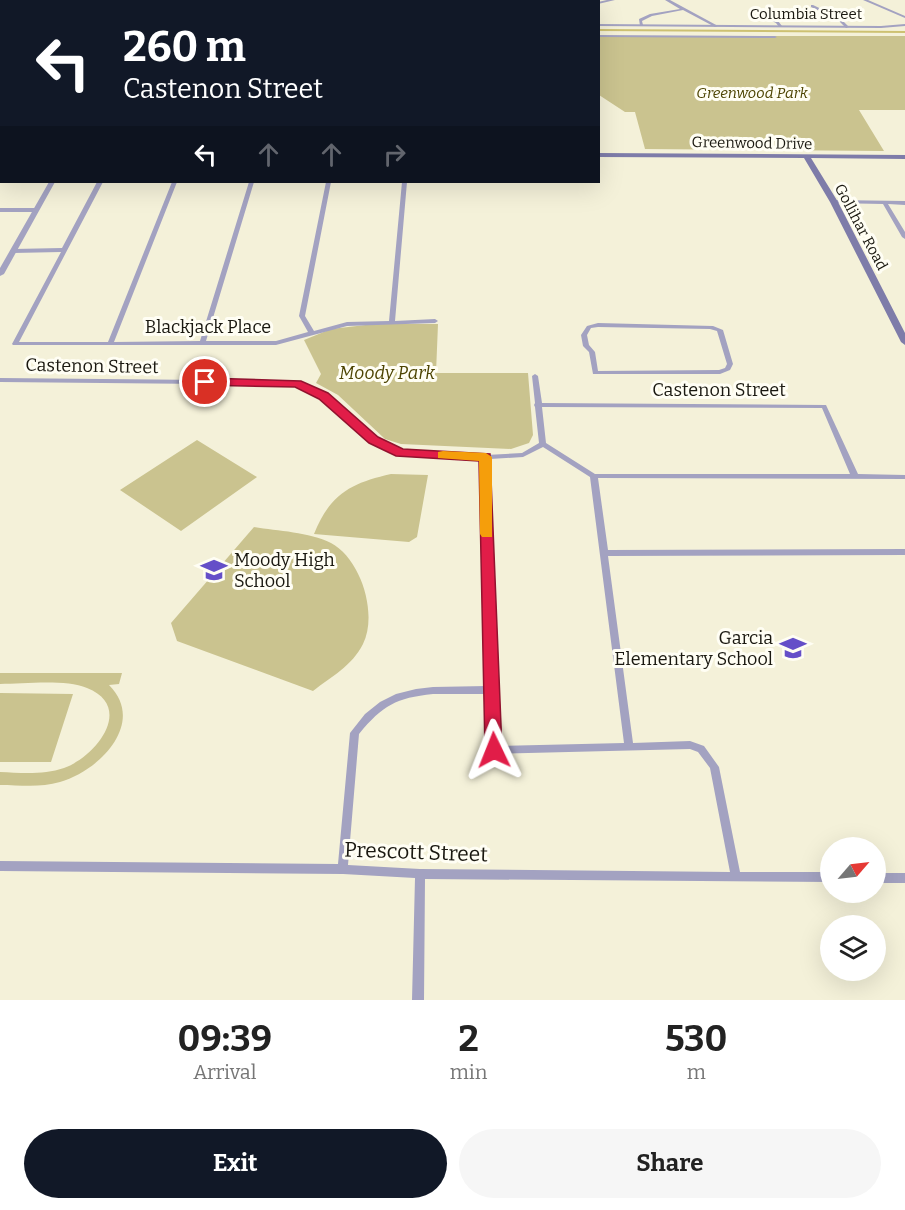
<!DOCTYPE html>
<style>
body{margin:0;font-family:Bitter,serif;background:#f6f6f6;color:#222;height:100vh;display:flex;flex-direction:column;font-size:22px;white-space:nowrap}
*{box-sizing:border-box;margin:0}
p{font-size:20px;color:#767676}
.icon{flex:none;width:33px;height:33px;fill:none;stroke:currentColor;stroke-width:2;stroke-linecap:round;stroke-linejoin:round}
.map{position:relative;height:1000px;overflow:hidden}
.sheet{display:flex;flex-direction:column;background:#fff;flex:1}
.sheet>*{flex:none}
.banner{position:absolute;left:0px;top:0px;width:600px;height:183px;box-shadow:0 6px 24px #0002;background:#111827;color:#fff;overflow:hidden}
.needle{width:39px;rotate:62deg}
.fabs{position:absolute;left:820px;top:837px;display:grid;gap:12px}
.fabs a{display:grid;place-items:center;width:66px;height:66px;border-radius:50%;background:#fff;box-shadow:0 6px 24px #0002;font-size:30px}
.pin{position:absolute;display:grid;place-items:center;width:51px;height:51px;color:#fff;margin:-26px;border:3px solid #fff;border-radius:50%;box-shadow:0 2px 6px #0007}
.me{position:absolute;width:66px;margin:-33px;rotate:358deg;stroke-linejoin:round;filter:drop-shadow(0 0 4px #0008)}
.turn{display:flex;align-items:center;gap:21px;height:126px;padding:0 24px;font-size:27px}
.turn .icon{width:78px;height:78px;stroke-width:2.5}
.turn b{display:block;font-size:42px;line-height:51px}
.lanes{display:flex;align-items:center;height:57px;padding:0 24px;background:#0003;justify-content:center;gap:30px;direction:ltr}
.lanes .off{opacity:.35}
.eta{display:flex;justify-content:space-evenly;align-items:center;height:102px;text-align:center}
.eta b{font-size:36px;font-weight:700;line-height:42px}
.cta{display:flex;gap:12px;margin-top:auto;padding:12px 24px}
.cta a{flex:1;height:69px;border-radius:36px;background:#111827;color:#fff;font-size:24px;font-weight:700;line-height:69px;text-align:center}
.cta a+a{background:#f6f6f6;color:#222}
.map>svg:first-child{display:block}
.green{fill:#cac38f}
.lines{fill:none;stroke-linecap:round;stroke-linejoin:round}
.canal{fill:#cdc172;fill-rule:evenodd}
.minor{fill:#a3a2c1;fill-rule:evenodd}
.tertiary{fill:#a3a2c1;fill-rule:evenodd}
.secondary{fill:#7e7ca9;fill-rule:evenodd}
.route{fill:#e11d48;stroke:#92132f;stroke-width:1.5}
.slow{fill:#f59e0b}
.labels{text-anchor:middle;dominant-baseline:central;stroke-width:6;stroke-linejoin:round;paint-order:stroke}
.far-street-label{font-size:15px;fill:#1a1810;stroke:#fffef4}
.far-park-label{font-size:15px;font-style:italic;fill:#4d4402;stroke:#fffef4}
.street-label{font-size:18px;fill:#1a1810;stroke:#fffef4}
.park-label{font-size:18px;font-style:italic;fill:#4d4402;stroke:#fffef4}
.poi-label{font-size:18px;fill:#1a1810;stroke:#fffef4;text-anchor:start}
.near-street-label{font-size:21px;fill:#1a1810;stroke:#fffef4}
</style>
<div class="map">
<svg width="905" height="1000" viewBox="0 0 905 1000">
<rect width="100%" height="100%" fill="#f4f1d9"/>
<!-- green -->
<path class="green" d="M599,36H905V110H859L884,151L645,149L635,112H625L599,95Z
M374,324H438L436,373H528L533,435L529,443L511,449L401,444L385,439L338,395L316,383L321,374L304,340L331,329Z
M197,440L257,477L181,531L120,490Z
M391,474L428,475L417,537L409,542L314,534C330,494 351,483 391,474Z
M254,527C278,531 309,532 331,543C361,559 378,614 363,644C352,666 331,677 313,691L177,641L171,623Z
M0,673H122L119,684L109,685C147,723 99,771 60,782C40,788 20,785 0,785V772C21,773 44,775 64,768C96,757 135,707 87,688C65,679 24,684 0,684Z
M0,693L73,694L51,762H0Z"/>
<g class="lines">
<!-- canal -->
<path class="canal" d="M0,25H2V27H0Z
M598,29L905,31V33L598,31Z"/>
<!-- minor -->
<path class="minor" d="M71,0H75L77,2H72Z
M132,0H136L137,2H133Z
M226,0H230L232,2H227Z
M373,0H380L377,2H368Z
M492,0H499L496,2H487Z
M607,0H615L598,4V2Z
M665,0H670L718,26L715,27L683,10L652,16L642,21L643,25L640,26L639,19L650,14L680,9Z
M863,0H868L905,16V18Z
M811,5H813L840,18L849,27L846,28L838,20L811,7Z
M763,14L778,21L782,26L779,27L776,23L762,16L761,15Z
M0,31H2V33H0Z
M598,35L775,36L777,37L775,38L598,37Z
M97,182H103L19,342H108L172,182H177L114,342L200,341L249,182H254L206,341H276L308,332L299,316L326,182H331L305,316L314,331L347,322L389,321L402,182H407L395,321L435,319L438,321L435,323L347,326L276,345H13L12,344L61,252L13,253L10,251L13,249L62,248Z
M834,200L905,201V205L888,204L905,232V239L902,237L883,204L832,203V201Z
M0,208H36L39,210L36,212H0Z
M598,323L713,326L723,330L733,364L730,370L720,374H593L589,352L583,346L581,335L587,326ZM598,327L710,329L717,331L727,364L725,368L719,370L598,371L595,352L589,345L587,335L591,328Z
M535,374L538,376L542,403L826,405L858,474L905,475V479L598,478L608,550L905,549V555L608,556L633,743L690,741L704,746L719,767L740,872H831V882L425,879L424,1000H412L415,878L343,874L0,871V861L338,864L350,733L365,714L380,702L396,694L416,689L433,687L487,686L482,459L397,455L372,442L322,397L296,385L0,382V378L297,381L326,395L376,438L401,451L486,455L522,453L539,443L535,407L534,405L535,403L532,376ZM542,407L822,408L850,474H595L546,443ZM543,447L590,477L624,743L498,746L490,459L523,457ZM433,694H487L488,750L490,753L493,754L690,749L698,752L710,768L730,872L420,869L348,865L359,734C383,705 396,698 433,694Z
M876,873H905V883H876Z"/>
<!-- tertiary -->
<path class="tertiary" d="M328,0H333L334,2H329Z
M0,20H2V22H0Z
M598,24L881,26L905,24V26L881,28L598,26Z
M49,182H55L4,274L0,276V268Z"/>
<!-- secondary -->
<path class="secondary" d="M0,149H2V153H0Z
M598,153L905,155V159L811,158L838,202L905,333V345L901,342L830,202L804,158L598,157Z"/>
</g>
<!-- route -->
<path class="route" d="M205,378L301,381L328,393L378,437L403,449L490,454L502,750L499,755L494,757L488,755L485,750L479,461L396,456L369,443L319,399L295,387L200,385V379Z"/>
<!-- slow -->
<path class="slow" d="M443,451L486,453L492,457V537H482L480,534L479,461L438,458V452Z"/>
<!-- icons -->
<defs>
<g id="school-bare" transform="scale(2.07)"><path d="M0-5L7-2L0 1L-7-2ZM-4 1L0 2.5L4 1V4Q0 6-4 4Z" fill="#654fc8" stroke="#fffef4" stroke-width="2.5" paint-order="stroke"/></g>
</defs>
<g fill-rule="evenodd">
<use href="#school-bare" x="214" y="570"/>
<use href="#school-bare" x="793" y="648"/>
</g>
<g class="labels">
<!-- far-street labels -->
<g class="far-street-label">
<text x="806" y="14">Columbia Street</text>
<text transform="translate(752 143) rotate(1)">Greenwood Drive</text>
<text transform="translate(861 227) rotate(62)">Gollihar Road</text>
</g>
<!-- far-park labels -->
<g class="far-park-label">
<text x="752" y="93">Greenwood Park</text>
</g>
<!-- street labels -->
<g class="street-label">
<text x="208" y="327">Blackjack Place</text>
<text transform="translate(92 366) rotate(1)">Castenon Street</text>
<text x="719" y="390">Castenon Street</text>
</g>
<!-- park labels -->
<g class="park-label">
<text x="387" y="373">Moody Park</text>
</g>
<!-- poi labels -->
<g class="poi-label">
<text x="234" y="560">Moody High<tspan x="234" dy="21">School</tspan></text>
<text x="773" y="638" text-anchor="end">Garcia<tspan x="773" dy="21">Elementary School</tspan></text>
</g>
<!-- near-street labels -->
<g class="near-street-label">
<text transform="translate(416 852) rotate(2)">Prescott Street</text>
</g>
</g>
</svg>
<div class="fabs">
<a><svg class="needle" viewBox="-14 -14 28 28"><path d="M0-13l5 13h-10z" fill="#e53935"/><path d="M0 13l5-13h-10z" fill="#767676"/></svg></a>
<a><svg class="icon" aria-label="layers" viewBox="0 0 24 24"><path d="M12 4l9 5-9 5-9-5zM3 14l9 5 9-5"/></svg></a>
</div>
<div class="pin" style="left:205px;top:382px;background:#d93025"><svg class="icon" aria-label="arrive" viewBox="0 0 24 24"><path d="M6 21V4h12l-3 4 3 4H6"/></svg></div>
<svg class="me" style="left:494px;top:750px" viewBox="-20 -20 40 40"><path d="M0-17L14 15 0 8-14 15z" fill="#e11d48" stroke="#fff" stroke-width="4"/></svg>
<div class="banner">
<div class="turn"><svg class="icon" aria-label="left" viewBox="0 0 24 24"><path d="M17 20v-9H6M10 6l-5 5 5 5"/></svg><div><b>260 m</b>Castenon Street</div></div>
<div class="lanes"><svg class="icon" aria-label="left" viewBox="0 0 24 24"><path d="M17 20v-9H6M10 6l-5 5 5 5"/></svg><svg class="icon off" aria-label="ahead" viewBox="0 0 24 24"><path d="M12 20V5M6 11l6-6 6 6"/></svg><svg class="icon off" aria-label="ahead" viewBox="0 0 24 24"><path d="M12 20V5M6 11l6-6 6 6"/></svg><svg class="icon off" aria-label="right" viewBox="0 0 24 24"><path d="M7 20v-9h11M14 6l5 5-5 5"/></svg></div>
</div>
</div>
<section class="sheet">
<div class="eta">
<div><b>09:39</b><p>Arrival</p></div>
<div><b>2</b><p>min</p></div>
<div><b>530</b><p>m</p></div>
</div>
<div class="cta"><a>Exit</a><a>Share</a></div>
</section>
